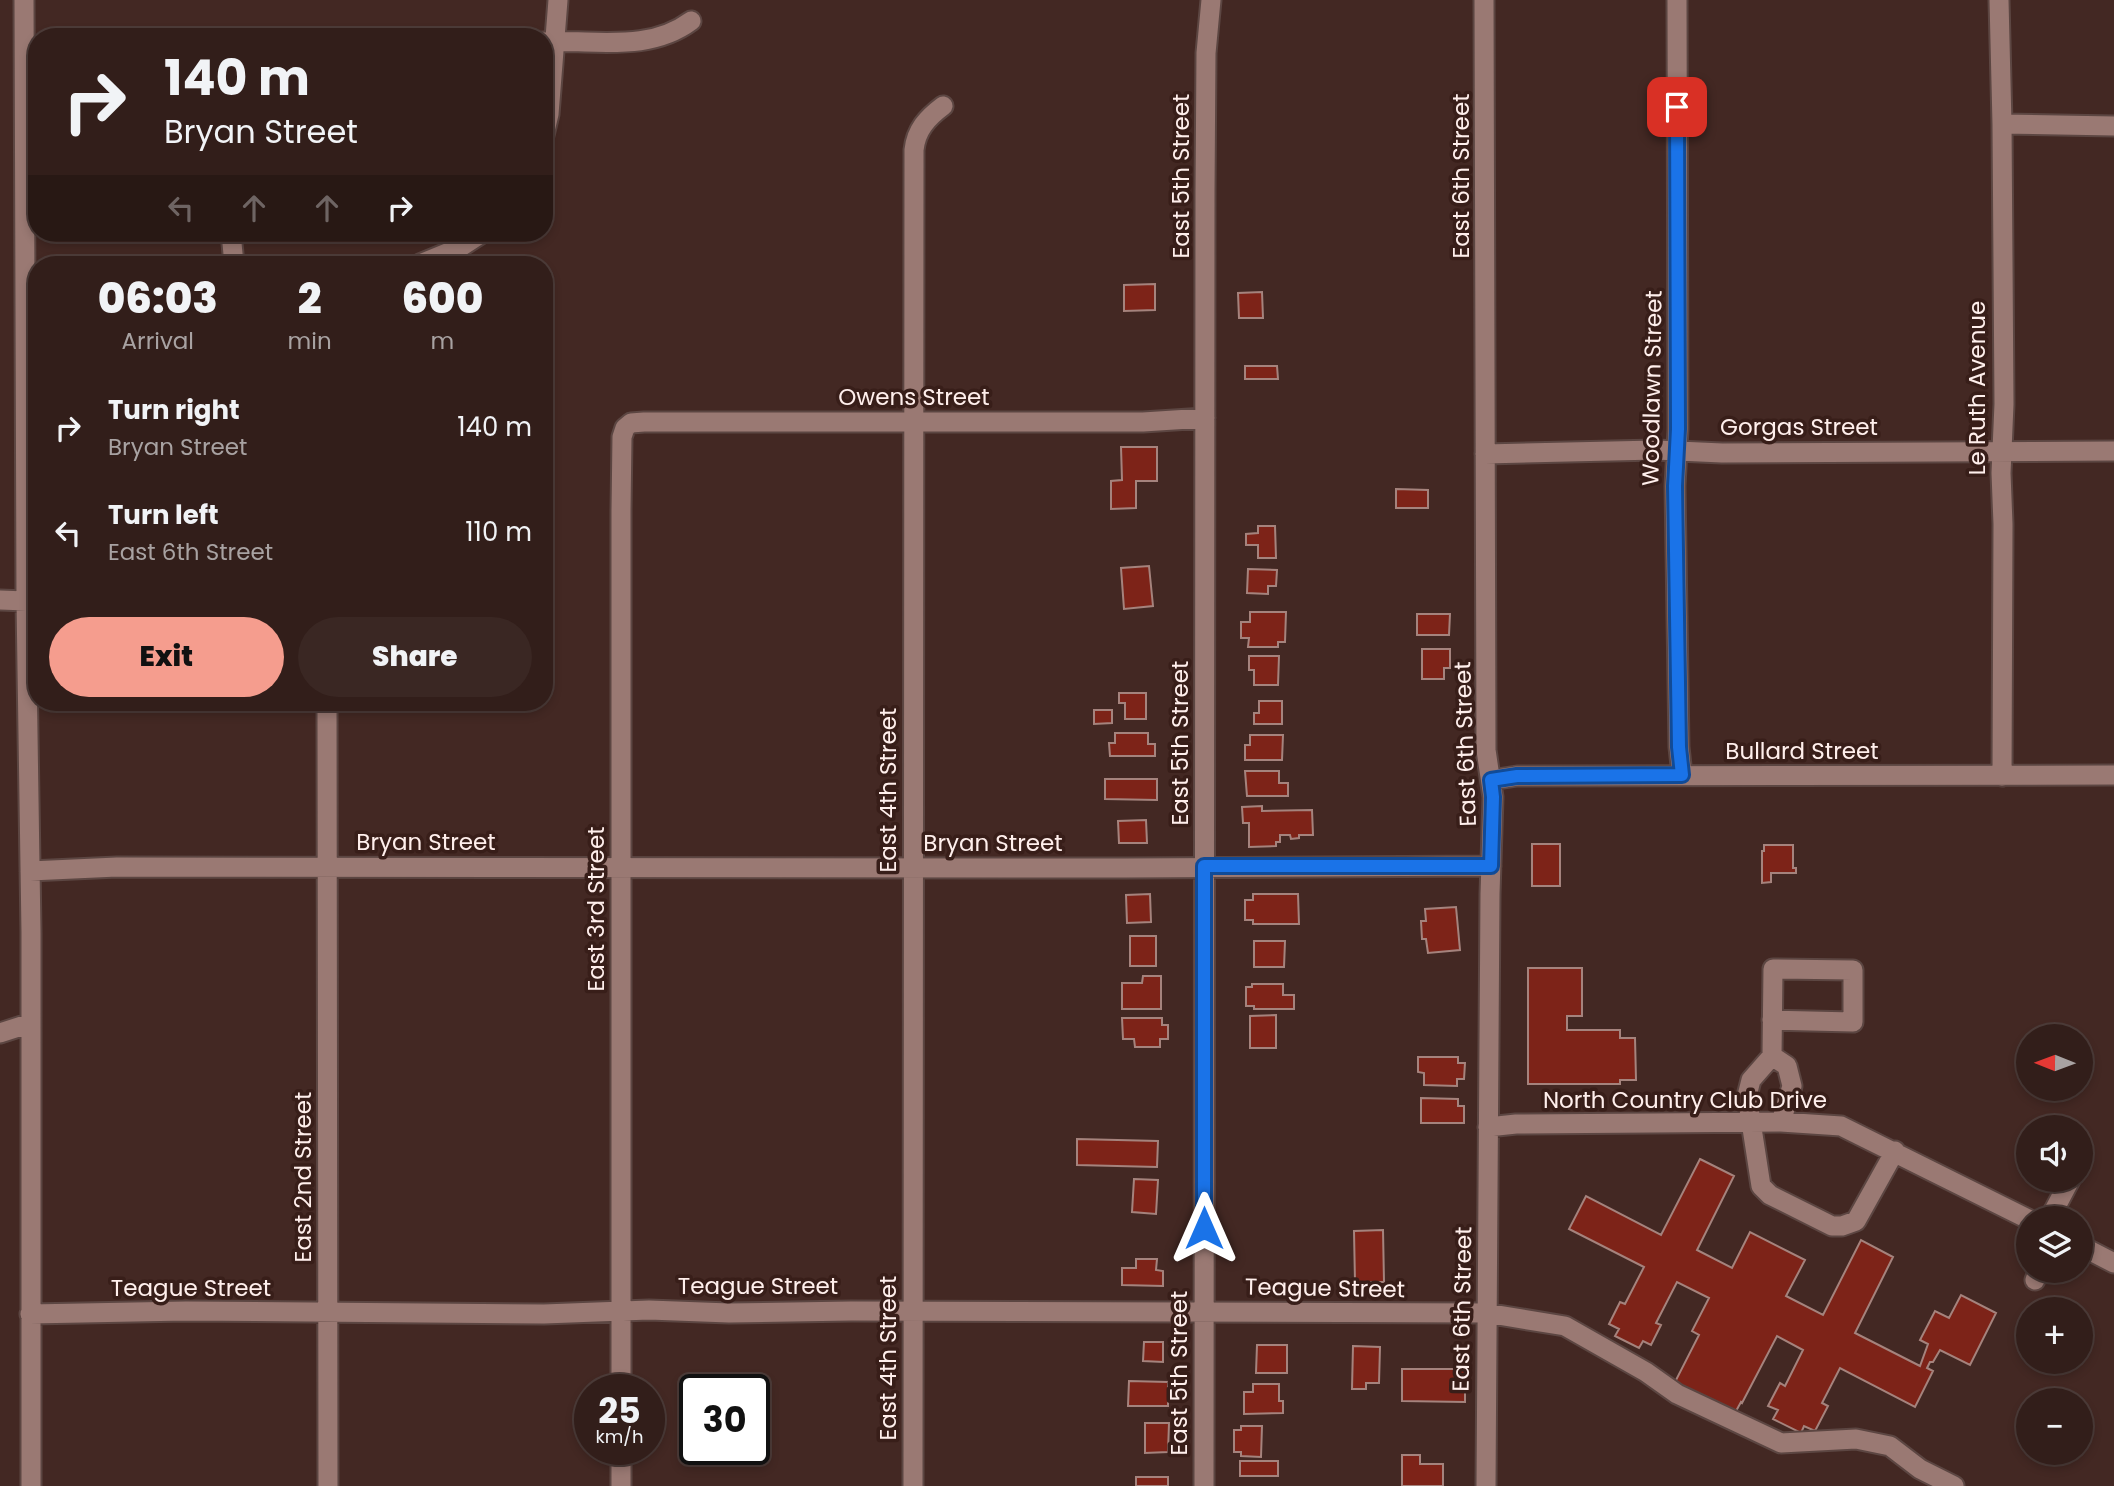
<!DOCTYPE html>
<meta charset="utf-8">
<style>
body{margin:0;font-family:Poppins,sans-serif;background:#3a2723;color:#f1f3f6;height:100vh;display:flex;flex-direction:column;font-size:26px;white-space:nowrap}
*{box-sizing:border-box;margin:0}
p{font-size:23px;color:#a8a2a2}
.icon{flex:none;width:38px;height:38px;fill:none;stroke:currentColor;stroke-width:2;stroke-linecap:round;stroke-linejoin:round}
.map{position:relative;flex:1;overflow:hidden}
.drawer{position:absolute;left:28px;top:256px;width:525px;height:455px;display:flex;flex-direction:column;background:#321e1a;border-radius:28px;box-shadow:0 4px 10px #0003,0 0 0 2px #4d3c39}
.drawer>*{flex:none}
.top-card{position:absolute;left:28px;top:28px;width:525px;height:214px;border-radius:28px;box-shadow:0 4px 10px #0003,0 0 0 2px #4d3c39;background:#321e1a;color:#f1f3f6;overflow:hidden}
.needle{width:46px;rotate:271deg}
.tools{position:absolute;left:2016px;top:1024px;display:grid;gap:14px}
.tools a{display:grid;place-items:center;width:77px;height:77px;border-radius:50%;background:#321e1a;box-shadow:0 4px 10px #0003,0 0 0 2px #4d3c39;font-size:35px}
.speed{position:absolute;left:574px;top:1374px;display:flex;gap:14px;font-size:35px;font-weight:700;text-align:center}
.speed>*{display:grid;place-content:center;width:91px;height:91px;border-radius:50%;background:#321e1a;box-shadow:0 4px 10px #0003,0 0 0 2px #4d3c39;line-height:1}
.speed small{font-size:18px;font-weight:400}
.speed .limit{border:4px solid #111;border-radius:10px;background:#fff;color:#111}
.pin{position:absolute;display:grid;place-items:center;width:60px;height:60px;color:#fff;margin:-30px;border-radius:14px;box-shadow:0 4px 10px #0006}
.me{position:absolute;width:77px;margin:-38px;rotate:0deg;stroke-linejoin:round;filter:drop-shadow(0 0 5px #0008)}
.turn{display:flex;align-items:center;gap:24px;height:147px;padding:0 21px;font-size:32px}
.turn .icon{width:91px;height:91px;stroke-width:2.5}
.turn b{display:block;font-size:49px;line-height:60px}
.lanes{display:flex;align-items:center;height:66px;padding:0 21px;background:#0003;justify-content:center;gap:35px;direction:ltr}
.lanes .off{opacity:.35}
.eta{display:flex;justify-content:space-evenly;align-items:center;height:119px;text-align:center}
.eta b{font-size:42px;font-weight:800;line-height:49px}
.cta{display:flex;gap:14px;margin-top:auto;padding:14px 21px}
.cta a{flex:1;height:80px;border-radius:42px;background:#f59d8e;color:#111;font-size:28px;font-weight:800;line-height:80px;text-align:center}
.cta a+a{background:#3a2723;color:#f1f3f6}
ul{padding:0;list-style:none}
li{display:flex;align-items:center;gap:21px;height:105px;padding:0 21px}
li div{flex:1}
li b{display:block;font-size:26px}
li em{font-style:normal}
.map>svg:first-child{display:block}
.building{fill:#7d2318;stroke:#a5837d;stroke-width:2}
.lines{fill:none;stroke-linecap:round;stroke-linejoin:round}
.minor-casing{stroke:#5c4642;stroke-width:23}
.minor{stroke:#9a7973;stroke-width:19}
.route-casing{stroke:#114b97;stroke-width:18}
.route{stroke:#1a73e8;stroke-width:12}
.labels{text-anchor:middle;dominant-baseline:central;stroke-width:7;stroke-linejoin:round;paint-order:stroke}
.street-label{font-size:23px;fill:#ffefec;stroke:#381e19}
</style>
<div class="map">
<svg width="2114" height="1486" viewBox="0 0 2114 1486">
<rect width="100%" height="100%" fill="#432823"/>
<!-- building -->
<path class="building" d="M1155,284V310L1124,311V285Z
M1262,292L1263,318H1239L1238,293Z
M1245,366H1277L1278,379H1245Z
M1121,447H1157V481H1136V508L1111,509V481L1122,480Z
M1396,489L1428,490V508H1396Z
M1258,526H1275L1276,558H1258V545H1246V534L1258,533Z
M1149,566L1153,606L1124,609L1121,568Z
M1248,569L1277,570L1276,586H1268V594L1247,593Z
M1250,612H1286L1285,642H1278V647H1248L1249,638H1241V622H1250Z
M1417,614H1450L1449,635H1417Z
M1422,649H1450V668H1444V679H1422Z
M1249,656H1279L1278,685H1254V670H1249Z
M1119,693H1146V719H1125V703H1119Z
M1259,701H1282V724H1254V713H1259Z
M1094,710H1112V723L1094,724Z
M1115,733H1148V744H1155V756H1110L1109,743H1115Z
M1250,735H1283L1282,760H1245V745H1250Z
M1245,771H1279V783H1288V796H1247Z
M1105,779H1157V800L1105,799Z
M1262,806V811L1312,810L1313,835H1299V838L1291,839L1290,835H1280V842H1276V846L1249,847V823H1243L1242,807Z
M1146,820L1147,843H1119L1118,821Z
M1532,844H1560V886H1532Z
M1764,845H1793V868H1796V873H1771V882L1762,883V851H1764Z
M1150,894L1151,922L1127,923L1126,895Z
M1253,894H1298L1299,924H1253V920H1245V900H1253Z
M1456,907L1460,950L1428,953L1426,939H1422L1421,921H1426L1425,909Z
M1130,936H1156V966H1130Z
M1254,941H1285L1284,967H1254Z
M1528,968H1582V1016H1567V1030H1620V1038H1635L1636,1080H1620V1084H1528Z
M1143,976H1161V1009H1122V983H1142Z
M1252,984H1283V995H1294V1009H1254V1006H1246V987H1252Z
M1276,1015V1048H1250V1016Z
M1122,1018H1162V1025H1168V1039H1160V1047H1135L1134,1039H1123Z
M1418,1057H1458V1063H1465L1464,1079H1457V1086L1424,1085V1073L1418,1072Z
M1421,1098L1458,1099V1106H1464V1123H1421Z
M1077,1139L1158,1141L1157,1167L1077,1165Z
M1700,1159L1734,1176L1697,1250L1732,1268L1750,1232L1805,1260L1786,1296L1823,1315L1861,1240L1893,1257L1855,1333L1920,1366L1928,1344L1920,1340L1935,1311L1949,1318L1961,1295L1996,1313L1970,1365L1940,1350L1933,1362H1930L1927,1368L1933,1371L1915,1407L1840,1368L1822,1403L1828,1406L1815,1431L1804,1426L1801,1433L1773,1419L1778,1410L1768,1406L1780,1383L1785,1386L1803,1350L1777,1336L1742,1403L1741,1402L1735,1413L1675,1382L1699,1335L1692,1331L1709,1298L1677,1282L1656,1323L1661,1325L1651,1345L1643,1341L1639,1348L1615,1336L1619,1329L1609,1324L1620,1302L1625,1304L1644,1267L1569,1229L1586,1196L1661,1235Z
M1134,1179L1158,1180L1156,1214L1132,1212Z
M1383,1230L1384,1282H1355L1354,1231Z
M1136,1259H1157L1156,1270L1163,1271V1286L1122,1285V1268H1136Z
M1144,1342H1163V1362L1143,1361Z
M1257,1345H1287V1373H1256Z
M1353,1346L1380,1347L1379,1383H1366V1389H1352Z
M1402,1369H1465V1402L1402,1401Z
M1129,1381L1168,1382V1406H1128Z
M1253,1384H1279V1401H1283V1413L1244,1414V1392H1253Z
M1145,1423H1169L1168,1452L1145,1453Z
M1241,1426H1262L1261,1457L1241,1456V1452H1234V1430H1241Z
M1402,1455H1420V1464H1443V1486H1402Z
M1240,1461H1278V1476H1240Z
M1136,1477H1168V1486H1136Z"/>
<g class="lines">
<!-- minor casing -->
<g class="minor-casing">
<path id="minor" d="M24,0L26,601L31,932V1486
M1484,0L1486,750L1493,797L1490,894L1486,1486
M1677,0L1678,429L1675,486L1679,747L1682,775
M1999,0L2002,124L2004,404L2001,473L2003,524L2002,776
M544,42C594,39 648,53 691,21
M2002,124L2114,126
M544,135L549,114L558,0
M231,233L234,264
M420,264L459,248L482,233
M1485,454L1656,450L1722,453L2114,451
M0,600L26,601
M327,702L328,1486
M1491,780L1517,776L2114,775
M30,871L117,867L1125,868L1491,866
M0,1033L31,1023
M1772,1056L1773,969L1853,970V1022L1772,1020
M1781,1122L1792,1086L1787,1066L1772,1056L1751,1080L1747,1096L1761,1186L1770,1195L1832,1226H1842L1856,1221L1895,1151
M1488,1127L1516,1124L1781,1122L1841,1126L2028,1219
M2050,1218L2070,1180
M2081,1246L2114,1263
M2035,1280L2039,1270
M30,1314L186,1311L544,1314L649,1310L729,1313L851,1311L1486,1313L1565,1326L1646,1372L1677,1394L1781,1443L1856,1439L1890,1446L1920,1469L1954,1486
M621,1390V510L622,437L625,428L631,423L644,422H1143L1205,418
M621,1449V1486
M913,1486L914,150C916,130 927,118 943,106
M1204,1486L1205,191L1206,53L1211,0"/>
</g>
<!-- minor -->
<use href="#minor" class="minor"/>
</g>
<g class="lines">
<!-- route casing -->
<g class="route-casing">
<path id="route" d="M1204,1228V866H1491L1493,797L1491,780L1517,776L1682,775L1679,747L1675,486L1678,429L1677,107"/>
</g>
<!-- route -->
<use href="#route" class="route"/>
</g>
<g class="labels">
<!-- street labels -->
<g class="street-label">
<text transform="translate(1181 176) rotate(-90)">East 5th Street</text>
<text transform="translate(1461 176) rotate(-90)">East 6th Street</text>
<text transform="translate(1652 388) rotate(-89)">Woodlawn Street</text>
<text transform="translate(1977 388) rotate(-90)">Le Ruth Avenue</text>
<text x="914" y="397">Owens Street</text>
<text x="1799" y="427">Gorgas Street</text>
<text transform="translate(1180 743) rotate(-90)">East 5th Street</text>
<text transform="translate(1465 744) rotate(-92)">East 6th Street</text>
<text x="1802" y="751">Bullard Street</text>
<text transform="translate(888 790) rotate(-90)">East 4th Street</text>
<text x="426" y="842">Bryan Street</text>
<text x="993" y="843">Bryan Street</text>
<text transform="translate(596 909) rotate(-90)">East 3rd Street</text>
<text x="1685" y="1100">North Country Club Drive</text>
<text transform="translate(303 1177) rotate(-90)">East 2nd Street</text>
<text x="758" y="1286">Teague Street</text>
<text x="191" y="1288">Teague Street</text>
<text transform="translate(1325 1288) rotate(1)">Teague Street</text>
<text transform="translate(1462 1309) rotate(-89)">East 6th Street</text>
<text transform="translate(888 1358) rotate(-90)">East 4th Street</text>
<text transform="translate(1179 1373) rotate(-90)">East 5th Street</text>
</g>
</g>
</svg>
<div class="tools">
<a><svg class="needle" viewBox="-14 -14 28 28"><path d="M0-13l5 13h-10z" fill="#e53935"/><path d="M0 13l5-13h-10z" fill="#a8a2a2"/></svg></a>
<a><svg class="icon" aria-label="sound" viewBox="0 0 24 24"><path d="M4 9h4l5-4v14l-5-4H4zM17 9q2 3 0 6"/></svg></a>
<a><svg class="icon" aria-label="layers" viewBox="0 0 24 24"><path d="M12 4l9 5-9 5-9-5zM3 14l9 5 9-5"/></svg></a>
<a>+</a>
<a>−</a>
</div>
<div class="speed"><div>25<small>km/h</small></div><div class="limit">30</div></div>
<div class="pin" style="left:1677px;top:107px;background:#d93025"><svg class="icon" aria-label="arrive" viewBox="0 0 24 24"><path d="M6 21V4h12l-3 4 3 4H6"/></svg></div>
<svg class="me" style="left:1204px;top:1228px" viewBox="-20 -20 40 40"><path d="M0-17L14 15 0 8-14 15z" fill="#1a73e8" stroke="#fff" stroke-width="4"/></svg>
<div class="top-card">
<div class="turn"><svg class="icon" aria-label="right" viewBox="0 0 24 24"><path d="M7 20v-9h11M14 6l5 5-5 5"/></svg><div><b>140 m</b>Bryan Street</div></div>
<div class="lanes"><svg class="icon off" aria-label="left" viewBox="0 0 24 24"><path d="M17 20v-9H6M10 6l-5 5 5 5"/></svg><svg class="icon off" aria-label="ahead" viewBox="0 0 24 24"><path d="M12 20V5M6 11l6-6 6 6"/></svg><svg class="icon off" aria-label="ahead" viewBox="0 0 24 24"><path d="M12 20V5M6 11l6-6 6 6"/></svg><svg class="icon" aria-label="right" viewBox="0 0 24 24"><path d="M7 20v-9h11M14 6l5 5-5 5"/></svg></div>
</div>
<section class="drawer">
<div class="eta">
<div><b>06:03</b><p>Arrival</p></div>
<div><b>2</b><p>min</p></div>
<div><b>600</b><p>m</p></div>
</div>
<ul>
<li><svg class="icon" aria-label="right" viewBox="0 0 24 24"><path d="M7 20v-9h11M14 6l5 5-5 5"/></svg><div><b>Turn right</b><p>Bryan Street</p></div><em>140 m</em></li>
<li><svg class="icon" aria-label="left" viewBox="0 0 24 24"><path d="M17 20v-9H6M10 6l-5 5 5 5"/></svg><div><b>Turn left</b><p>East 6th Street</p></div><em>110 m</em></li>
</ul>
<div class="cta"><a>Exit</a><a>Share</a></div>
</section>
</div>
